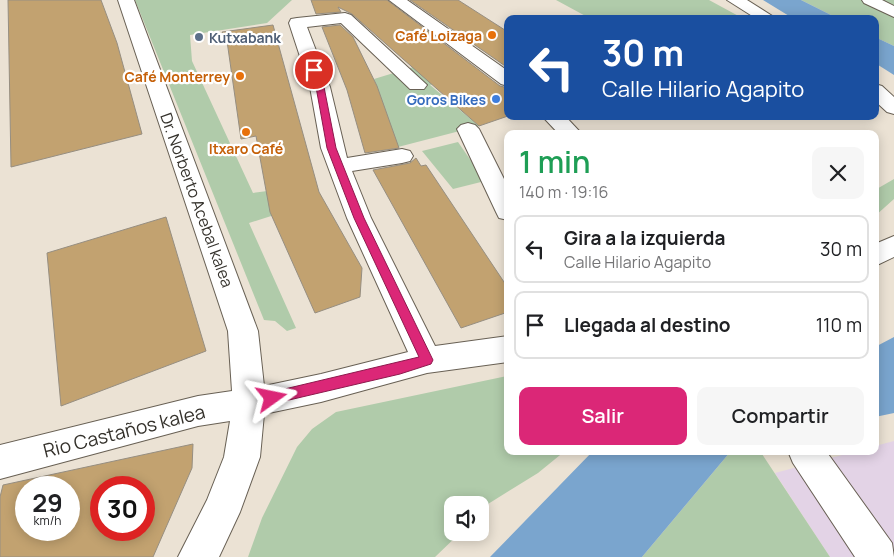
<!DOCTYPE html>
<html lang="es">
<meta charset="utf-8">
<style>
body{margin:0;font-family:Manrope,sans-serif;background:#f6f6f6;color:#202124;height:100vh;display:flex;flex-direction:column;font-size:19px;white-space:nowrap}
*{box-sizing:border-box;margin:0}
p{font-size:16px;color:#757577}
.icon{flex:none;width:28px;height:28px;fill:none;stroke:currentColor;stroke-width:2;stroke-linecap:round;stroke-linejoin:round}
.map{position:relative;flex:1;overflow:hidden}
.panel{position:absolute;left:504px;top:130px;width:375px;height:325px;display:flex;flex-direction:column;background:#fff;border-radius:10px;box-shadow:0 2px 12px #0003}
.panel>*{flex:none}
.banner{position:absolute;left:504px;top:15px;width:375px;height:105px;border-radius:10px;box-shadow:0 2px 12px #0003;background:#1a4fa0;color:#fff;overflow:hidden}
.controls{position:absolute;left:444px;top:496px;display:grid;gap:10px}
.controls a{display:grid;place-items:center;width:45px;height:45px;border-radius:10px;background:#fff;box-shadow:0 2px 12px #0003;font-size:25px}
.speed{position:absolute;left:15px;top:476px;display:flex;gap:10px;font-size:25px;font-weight:700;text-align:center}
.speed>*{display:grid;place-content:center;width:65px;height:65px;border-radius:50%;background:#fff;box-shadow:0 2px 12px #0003;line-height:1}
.speed small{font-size:12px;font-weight:400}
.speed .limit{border:8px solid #d22;background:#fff;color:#111}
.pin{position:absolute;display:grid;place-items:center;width:42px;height:42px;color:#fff;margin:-21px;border:2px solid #fff;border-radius:50%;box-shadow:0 1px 5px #0007}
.me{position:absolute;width:55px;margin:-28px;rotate:78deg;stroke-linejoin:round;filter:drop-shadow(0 0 4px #0008)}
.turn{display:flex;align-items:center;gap:18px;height:105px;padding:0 15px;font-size:22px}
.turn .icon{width:65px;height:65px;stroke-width:2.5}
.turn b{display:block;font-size:35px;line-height:42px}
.round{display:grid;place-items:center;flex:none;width:52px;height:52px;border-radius:10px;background:#f6f6f6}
.headline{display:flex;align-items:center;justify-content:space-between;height:85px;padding:0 15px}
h1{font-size:30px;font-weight:600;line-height:38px;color:#1e9e55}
.cta{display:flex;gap:10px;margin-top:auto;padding:10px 15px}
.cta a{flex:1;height:58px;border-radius:10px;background:#db2777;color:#fff;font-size:20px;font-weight:600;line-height:58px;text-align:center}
.cta a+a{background:#f6f6f6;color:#202124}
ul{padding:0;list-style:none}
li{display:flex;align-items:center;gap:15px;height:68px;margin:0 10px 8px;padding:0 5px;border:2px solid #e0e0e0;border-radius:10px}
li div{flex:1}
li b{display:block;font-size:19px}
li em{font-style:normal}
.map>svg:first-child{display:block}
.industrial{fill:#e3d3e6}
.green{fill:#b0cbaa}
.water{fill:#7aa5ce}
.building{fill:#c2a270;stroke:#968e81;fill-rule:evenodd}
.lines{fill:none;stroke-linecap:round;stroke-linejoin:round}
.street-casing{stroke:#686054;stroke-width:2}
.primary-casing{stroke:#686054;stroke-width:2}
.street{fill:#fff;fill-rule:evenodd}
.primary{fill:#fff;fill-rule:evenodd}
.route{fill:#db2777;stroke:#8e194d}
.food-dot{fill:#e8710a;stroke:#fff;stroke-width:2}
.service-dot{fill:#5c6f8a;stroke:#fff;stroke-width:2}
.shop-dot{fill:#3f7fe0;stroke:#fff;stroke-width:2}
.labels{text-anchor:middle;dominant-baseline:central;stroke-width:4.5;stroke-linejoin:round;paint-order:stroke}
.far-food-label{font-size:14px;font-weight:bold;fill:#c56008;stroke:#fff;text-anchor:end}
.far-service-label{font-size:14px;font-weight:bold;fill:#4e5e75;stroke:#fff;text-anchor:start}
.far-shop-label{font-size:14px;font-weight:bold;fill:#366cbe;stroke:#fff;text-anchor:end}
.street-label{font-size:16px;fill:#35322c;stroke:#fff}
.near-street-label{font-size:19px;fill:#35322c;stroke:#fff}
</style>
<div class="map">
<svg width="894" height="557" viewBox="0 0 894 557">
<rect width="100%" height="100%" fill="#ebe2d4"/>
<!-- industrial -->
<path class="industrial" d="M894,441V557H830L775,473L857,451H875V446Z"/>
<!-- green -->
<path class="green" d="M135,0H292L267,23L190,35L192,61L253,193L313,185L318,201L249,223L296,328L287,331L275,321L264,320Z
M556,0H709L744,19H591Z
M801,0H894V46L875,37V19H839Z
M446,57L467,73L430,85L479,126L398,147L374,79Z
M458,142L485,181L453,189L422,151Z
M894,179V199L875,216V190Z
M507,376L508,451H565L538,473L488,504L480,512V505H452V532L460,533L435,557H248L262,518L297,447L312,429L336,412Z
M731,451H760L830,557H642Z"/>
<!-- water -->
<path class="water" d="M763,0H801L839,19H794Z
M875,37L894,46V75L875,63Z
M894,337V413L875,417V347Z
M593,451H731L642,557H490Z"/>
<!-- building -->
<path class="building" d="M8,0H101L117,43L142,134L11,167Z
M311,0H387L500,86L508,88V116L479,126L352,14L338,7L341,12L316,14Z
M410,0H458L508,32V68Z
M273,25L319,192L362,268L360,297L315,313L270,212L256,136L241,139L227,41L222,32Z
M340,25L353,37L377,86L399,148L365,153L347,90L322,27Z
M416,158L421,166L426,165L508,288V312L461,328L373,170L410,163Z
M166,217L206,351L61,406L47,253Z
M193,444L192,468L153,557H0V497L3,485ZM26,488H69V530H26ZM101,488H144V530H101Z"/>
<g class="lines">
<!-- street casing -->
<g class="street-casing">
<path id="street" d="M118,0H134L258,331L264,386L321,374L408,352L347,218L321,148L310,87L289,23L291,19L297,18L345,13L351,15L427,85L424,89H410L341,23L307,27L330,87L347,158L402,149L410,151L413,156L410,161L402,163L352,171L371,218L435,346L508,336V362L427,373L321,402L264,414L260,457L240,512L219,557H178L207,500L224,457L230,421L198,426L0,479V445L198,396L232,391L228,331Z
M727,0H747L777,19H757Z
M862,0H882L894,6V17L864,3Z
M875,84L882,86L894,97V114L887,112L875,101Z
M468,123L475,125L479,129L508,187V220L499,218L496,212L457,129L461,125Z
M894,236V257L875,266V244Z"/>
</g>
<!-- primary casing -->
<g class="primary-casing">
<path id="primary" d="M389,0H407L508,71V86L501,84Z
M542,116H565L582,134H559Z
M788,451H826L892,543L894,557H855L793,463Z"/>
</g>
<!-- street -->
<use href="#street" class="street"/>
<!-- primary -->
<use href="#primary" class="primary"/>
</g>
<!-- route -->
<path class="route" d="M314,67L317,70L324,87L336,148L364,218L433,360L431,364L400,374L272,404L267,402L266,398L267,394L272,392L419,357L354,218L327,148L316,87L310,70Z"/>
<!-- markers -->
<g class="food-dot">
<circle cx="492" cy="35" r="5"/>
<circle cx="240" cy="76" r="5"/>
<circle cx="246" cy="132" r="5"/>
</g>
<circle class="service-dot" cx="199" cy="37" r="5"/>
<circle class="shop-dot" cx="496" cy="99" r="5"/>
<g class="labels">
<!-- far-food labels -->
<g class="far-food-label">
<text x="482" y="35">Café Loizaga</text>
<text x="230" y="76">Café Monterrey</text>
<text x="246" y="148" text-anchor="middle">Itxaro Café</text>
</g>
<!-- far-service labels -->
<g class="far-service-label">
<text x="209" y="37">Kutxabank</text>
</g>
<!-- far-shop labels -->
<g class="far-shop-label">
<text x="486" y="99">Goros Bikes</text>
</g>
<!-- street labels -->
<g class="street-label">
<text transform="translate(197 200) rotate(70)">Dr. Norberto Acebal kalea</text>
</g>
<!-- near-street labels -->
<g class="near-street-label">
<text transform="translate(124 431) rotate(-14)">Rio Castaños kalea</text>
</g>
</g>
</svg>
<div class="controls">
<a><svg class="icon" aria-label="sound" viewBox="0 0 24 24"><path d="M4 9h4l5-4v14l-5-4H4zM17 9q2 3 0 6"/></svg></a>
</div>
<div class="speed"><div>29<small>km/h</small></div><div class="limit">30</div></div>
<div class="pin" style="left:314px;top:70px;background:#d93025"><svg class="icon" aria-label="arrive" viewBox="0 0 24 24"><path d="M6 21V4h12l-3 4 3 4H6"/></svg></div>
<svg class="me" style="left:272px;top:398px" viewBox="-20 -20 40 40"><path d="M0-17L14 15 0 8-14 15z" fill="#db2777" stroke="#fff" stroke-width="4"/></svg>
<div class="banner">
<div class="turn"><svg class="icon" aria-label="left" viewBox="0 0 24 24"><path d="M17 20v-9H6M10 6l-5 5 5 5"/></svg><div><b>30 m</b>Calle Hilario Agapito</div></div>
</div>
<section class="panel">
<div class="headline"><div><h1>1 min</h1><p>140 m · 19:16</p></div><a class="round"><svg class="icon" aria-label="close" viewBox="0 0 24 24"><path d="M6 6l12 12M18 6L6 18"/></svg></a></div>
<ul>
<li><svg class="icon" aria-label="left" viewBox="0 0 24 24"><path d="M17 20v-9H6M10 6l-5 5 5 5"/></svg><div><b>Gira a la izquierda</b><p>Calle Hilario Agapito</p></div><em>30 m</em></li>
<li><svg class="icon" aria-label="arrive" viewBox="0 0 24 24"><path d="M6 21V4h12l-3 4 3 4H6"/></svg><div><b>Llegada al destino</b></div><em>110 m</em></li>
</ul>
<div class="cta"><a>Salir</a><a>Compartir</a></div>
</section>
</div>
